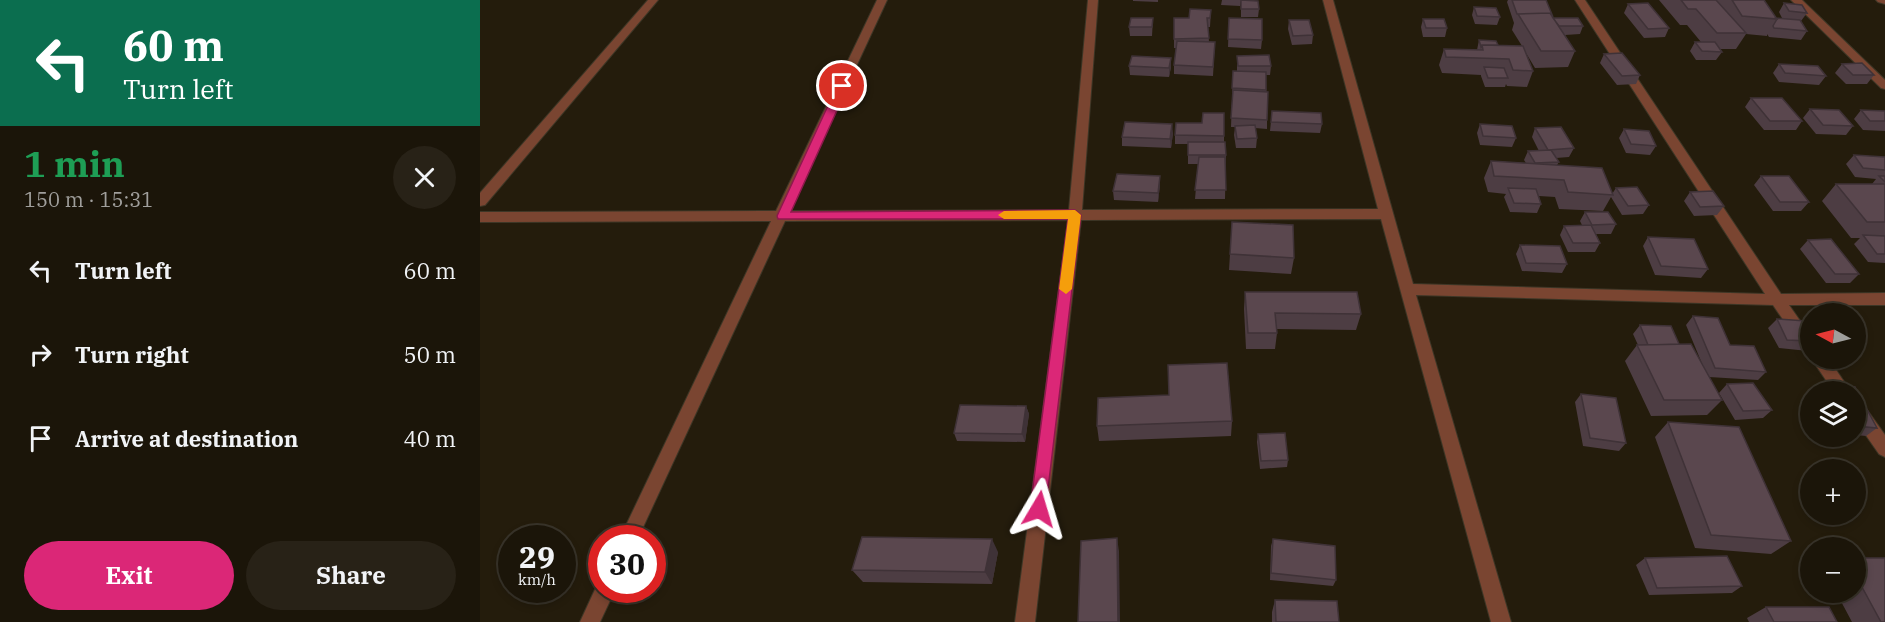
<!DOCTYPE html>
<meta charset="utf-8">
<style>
body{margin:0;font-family:"IBM Plex Serif",serif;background:#282217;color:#f1f3f6;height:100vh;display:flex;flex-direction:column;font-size:22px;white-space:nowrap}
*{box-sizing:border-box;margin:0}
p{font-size:20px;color:#a09f9c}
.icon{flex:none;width:33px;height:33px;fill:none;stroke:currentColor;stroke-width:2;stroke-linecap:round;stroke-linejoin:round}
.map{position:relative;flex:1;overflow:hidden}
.details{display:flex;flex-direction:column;background:#1b1509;width:480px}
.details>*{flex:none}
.guide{background:#0b6e4f;color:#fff;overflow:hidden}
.needle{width:39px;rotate:277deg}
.tools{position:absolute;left:1320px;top:303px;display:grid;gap:12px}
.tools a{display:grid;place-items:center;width:66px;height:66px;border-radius:50%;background:#1b1509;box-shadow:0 3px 9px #0003,0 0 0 2px #39342a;font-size:30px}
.speed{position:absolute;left:18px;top:525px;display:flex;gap:12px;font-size:30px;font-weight:700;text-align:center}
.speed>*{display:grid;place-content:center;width:78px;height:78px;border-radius:50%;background:#1b1509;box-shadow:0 3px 9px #0003,0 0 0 2px #39342a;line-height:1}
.speed small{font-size:15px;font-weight:400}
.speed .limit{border:9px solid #d22;background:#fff;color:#111}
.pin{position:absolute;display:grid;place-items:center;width:51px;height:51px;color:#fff;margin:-26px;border:3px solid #fff;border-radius:50%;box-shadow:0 2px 6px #0007}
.me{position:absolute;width:66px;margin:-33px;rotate:7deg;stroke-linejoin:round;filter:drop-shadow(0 0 4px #0008)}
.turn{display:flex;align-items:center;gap:21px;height:126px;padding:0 24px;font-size:27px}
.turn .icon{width:78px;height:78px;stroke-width:2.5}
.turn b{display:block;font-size:42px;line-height:51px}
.round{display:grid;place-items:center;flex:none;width:63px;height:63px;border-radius:32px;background:#282217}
.overview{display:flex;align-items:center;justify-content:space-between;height:102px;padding:0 24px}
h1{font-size:36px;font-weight:800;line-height:45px;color:#1e9e55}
.action{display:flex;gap:12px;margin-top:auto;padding:12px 24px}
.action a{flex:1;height:69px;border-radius:36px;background:#db2777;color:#fff;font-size:24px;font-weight:800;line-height:69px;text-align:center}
.action a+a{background:#282217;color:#f1f3f6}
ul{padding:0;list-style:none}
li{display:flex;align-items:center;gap:18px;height:84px;padding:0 24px}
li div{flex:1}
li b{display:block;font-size:22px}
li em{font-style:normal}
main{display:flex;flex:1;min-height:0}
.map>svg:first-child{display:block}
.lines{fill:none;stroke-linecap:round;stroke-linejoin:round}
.minor-casing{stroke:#3d3626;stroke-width:2}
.minor{fill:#7a4531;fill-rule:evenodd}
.wall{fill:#4d3d43}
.shaded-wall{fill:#3f3237}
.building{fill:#5a474e;stroke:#3f3237;stroke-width:1.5}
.route{fill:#db2777;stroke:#8e194d;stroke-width:1.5}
.slow{fill:#f59e0b}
</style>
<main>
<section class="details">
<div class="guide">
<div class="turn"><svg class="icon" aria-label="left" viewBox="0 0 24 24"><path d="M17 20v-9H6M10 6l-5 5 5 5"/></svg><div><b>60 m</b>Turn left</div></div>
</div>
<div class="overview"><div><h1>1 min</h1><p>150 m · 15:31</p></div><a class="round"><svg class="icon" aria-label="close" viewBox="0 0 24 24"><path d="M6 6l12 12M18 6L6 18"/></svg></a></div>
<ul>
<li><svg class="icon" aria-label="left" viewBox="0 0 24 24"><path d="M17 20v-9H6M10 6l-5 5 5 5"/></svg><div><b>Turn left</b></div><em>60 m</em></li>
<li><svg class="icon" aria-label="right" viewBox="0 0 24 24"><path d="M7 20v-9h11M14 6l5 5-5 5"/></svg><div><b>Turn right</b></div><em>50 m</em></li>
<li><svg class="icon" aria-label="arrive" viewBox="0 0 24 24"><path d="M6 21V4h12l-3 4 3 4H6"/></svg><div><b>Arrive at destination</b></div><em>40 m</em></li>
</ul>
<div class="action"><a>Exit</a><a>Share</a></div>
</section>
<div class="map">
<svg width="1405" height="622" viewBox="0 0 1405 622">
<rect width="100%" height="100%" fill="#241c0c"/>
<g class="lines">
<!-- minor casing -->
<g class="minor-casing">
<path id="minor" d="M168,0H178L5,205L0,206V193Z
M397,0H407L309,211L589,210L608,0H618L602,210L898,209L843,0H853L933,284L1285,294L1095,0H1105L1301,294L1405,293V305H1309L1330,335V352L1324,350L1293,305L936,295L1031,622H1011L901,219L601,220L555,622H535L588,220L305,221L158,538H140L291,221L0,222V212L296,211Z
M1311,0H1322L1405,80V89L1401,88Z
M1396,0H1405V4L1398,2Z
M1331,358H1348L1371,392H1354Z
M1376,401L1382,403L1405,435V457L1399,454L1376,421Z
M122,582V590H135L120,622H100L118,583Z"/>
</g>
<!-- minor -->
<use href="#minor" class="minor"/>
</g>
<!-- wall -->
<path class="wall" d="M653,0H678V2L653,1Z
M742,0H761L760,6L741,5Z
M761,0L779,9L778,17H761Z
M1020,0H1066L1073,18L1103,26L1100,34L1085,35L1095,51L1088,67L1055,68L1046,53L1053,71L1047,87L1027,86L1026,84L1025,87H1005L1001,76V75L962,73L959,65L964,49L997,50L999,40L1018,45L1042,46L1032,30L1034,23L1027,2L1028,0Z
M1179,0H1284L1296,18H1302L1299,12L1304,3L1327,13L1321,21L1327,31L1321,40L1289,37L1287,34V36L1266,34L1256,49H1240L1242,52L1236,60H1216L1210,51L1215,42H1221L1207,25H1200Z
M1148,4L1189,28L1185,37L1164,38L1144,13Z
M994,7L1020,17L1017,25L995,24L992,15Z
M731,10L730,27H728L729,42H735L733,76L694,74V65L696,48H694V18H709Z
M673,18L672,36H650L649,27Z
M749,18L782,40L781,49L748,47Z
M943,19L967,28L965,37H943L941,27Z
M809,20L833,35L832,44L812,45L808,29Z
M1124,54L1160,75L1156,84L1137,85L1120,63Z
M757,56L791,66L790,75H786L787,120V129L775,128L777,138L776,148H756L754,135L755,127H751L753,71H757Z
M691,58V67L689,77L650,75L649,66Z
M1299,64L1346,76L1339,85L1299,82L1293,73Z
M1362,64L1394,75L1387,84H1366L1355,73Z
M1271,98L1322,121L1316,130H1284L1265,107Z
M1330,109L1373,126L1366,135L1336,134L1323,118Z
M1381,110L1405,111V131L1383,130L1374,119Z
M792,111L842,124L840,133L790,131Z
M744,113V142L746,155L745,199H715L718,164H708V144H695V135Z
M1000,124L1036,138L1032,147L1000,145L997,133Z
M1055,128L1094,148L1089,157L1076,158L1079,162L1077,165L1132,194L1136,188L1169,205L1163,214L1142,215L1131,197L1123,211L1079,209L1075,197L1059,196L1061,204L1057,213L1030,212L1024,197L1026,194L1008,192L1004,178L1011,161L1046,163L1044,160L1048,151H1059L1052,137Z
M1144,129L1176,146L1170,155L1146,153L1139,138Z
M693,133L691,148L642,146V137Z
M1374,155L1405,157V263L1388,262L1374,244L1380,238H1371L1342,201L1356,184H1392L1396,179L1375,177L1366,164Z
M1281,176L1329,202L1321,211H1293L1274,185Z
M680,185L678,202L634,200L633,191Z
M1210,192L1244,206L1237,215L1214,216L1204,201Z
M1105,212L1136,224L1131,234H1116L1120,243L1115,252H1088L1080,235L1084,226L1102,225L1100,221Z
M752,222L814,258L811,274L749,270Z
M1168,237L1228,269L1221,278L1175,275L1163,246Z
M1328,240L1379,274L1370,283H1346L1320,249Z
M1040,245L1087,264L1082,273L1042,271L1036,254Z
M765,292L881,314L876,330L797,329V333L795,349H766L764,309Z
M1213,316L1286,372L1278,380L1229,377L1242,400L1227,415L1171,416L1145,361L1157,345H1158L1153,334L1160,325L1199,344L1223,366L1206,325Z
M1297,319L1330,330V348L1328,351L1299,348L1288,328Z
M1247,384L1292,410L1283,418L1255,420L1239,393Z
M1348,384L1375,387L1397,428L1386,436L1376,435V392H1340Z
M1101,394L1146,443L1139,451L1103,446L1095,402Z
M546,406L549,414L545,442L477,441L474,433Z
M752,421L751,436L619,441L617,426Z
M1188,422L1311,541L1291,554L1215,548L1175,437Z
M778,434L808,460L807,467L780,469L777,442Z
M793,539L856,580L853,586L790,580L791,546Z
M518,552L512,584L383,582L372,570Z
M1165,558L1262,586L1252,593L1169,595L1156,565Z
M1376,558L1405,622H1372L1356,592H1376Z
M795,600L859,622H792V612Z
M1286,607L1357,622H1269L1267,618Z"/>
<!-- shaded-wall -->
<path class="shaded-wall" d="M691,58V67L689,77V68Z
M692,124L693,133L691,148L690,139Z
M680,176V185L678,202V193Z
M546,406L549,414L545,442L542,434Z
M637,538L639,551L640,622H638Z
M512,539L518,552L512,584L505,572Z"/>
<!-- building -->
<path class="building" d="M761,0L778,1L779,9H761Z
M1032,0H1066L1073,17L1070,13L1037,14Z
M1201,0H1236L1266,33H1237L1216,9H1208Z
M1252,0H1284L1297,19L1262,16Z
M1168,3L1189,28L1168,29L1148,4Z
M1304,3L1322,5L1327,13L1309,11Z
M994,7L1016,8L1020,17L997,16Z
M710,9L731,10L730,18H727L729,38L694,39V18H709Z
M1070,13L1095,51H1061L1038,14Z
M651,18H673L672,27H649Z
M749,18L782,19V40L748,39Z
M1073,18H1098L1103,26H1079Z
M1296,18L1320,20L1327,31L1294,28L1293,26L1297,19Z
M943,19H964L967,28H946Z
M809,20H829L833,35L813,36Z
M999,40L1016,41L1018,45H1002L1001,47Z
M697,41L735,42L733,67L694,65Z
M1215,42H1235L1242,52L1222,51Z
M1002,45L1043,46L1053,71L1033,70L1029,59L966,57L964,49L1003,50Z
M1142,53L1160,75L1142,76L1124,54Z
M789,55L791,66H758L757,56Z
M652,56L691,58L689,68L649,66Z
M1382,63L1394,75H1373L1362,64Z
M1299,64L1338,66L1346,76L1305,73Z
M1004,67L1024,68L1028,78H1008Z
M753,71L786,72V90L752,88Z
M753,90L788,92L787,120L751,118Z
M1271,98H1302L1322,121H1290Z
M1330,109L1359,110L1373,126L1343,125Z
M1381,110L1405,111V121H1390Z
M792,111L841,113L842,124L791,122Z
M723,113H744V136L695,135L696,123H722Z
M645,122L692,124L690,139L642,137Z
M1000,124L1032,126L1036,138L1003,136Z
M775,125L777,138L757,139L755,126Z
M1081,127L1094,148L1068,150L1055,128Z
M1144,129L1169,131L1176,146L1151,144Z
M708,142H745L746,155H708Z
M1071,150L1079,162L1055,163L1048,151Z
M1374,155L1405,157V170L1383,168Z
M719,157H745L746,190H715Z
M1011,161L1122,168L1133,195L1088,192L1084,180L1014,176Z
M637,174L680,176L678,193L633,191Z
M1281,176H1309L1329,202H1300Z
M1399,176H1405V182Z
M1356,184H1405V222H1387Z
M1157,187L1169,205L1148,206L1136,188Z
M1028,188L1056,189L1061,204L1034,203Z
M1233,191L1244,206L1220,207L1210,192Z
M1105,212H1128L1136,224L1112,225Z
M752,222L813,225L814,258L750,254Z
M1111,225L1120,243H1093L1084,226Z
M1383,235L1405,236V254H1397Z
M1168,237L1214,239L1228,269L1181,266Z
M1351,239L1379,274H1355L1328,240Z
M1040,245L1080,246L1087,264L1046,263Z
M765,292H877L881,314L795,313L797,333H768Z
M1213,316L1238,318L1250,345L1274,346L1286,372L1235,368Z
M1297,319L1326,321L1330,330V341L1307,340Z
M1160,325L1191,326L1199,344L1168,345Z
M1211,344L1242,400H1184L1157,345Z
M747,363L752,421L617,426L618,398L689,395L688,365Z
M1273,383L1292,410L1263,411L1247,384Z
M1348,384L1375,387L1397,428L1376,426V392H1352Z
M1101,394L1136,398L1146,443L1110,438Z
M480,405L546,406L542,434L474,433Z
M1188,422L1259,427L1311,541L1231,535Z
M805,433L808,460L781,461L778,434Z
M382,537L512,539L505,572L372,570Z
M637,538L638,622H598L601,541Z
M793,539L855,546L856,580L791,573Z
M1247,556L1262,586L1177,588L1165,558Z
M1376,558H1405V622H1401L1376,576Z
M795,600L857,601L859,622H796Z
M1286,607H1349L1357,622H1294Z"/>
<!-- route -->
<path class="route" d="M362,83L368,86L311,212L595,210L601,215L565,514L559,517L553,514L550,509L588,219H298L297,216L357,86Z"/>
<!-- slow -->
<path class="slow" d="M595,210L601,215L592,289L586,294L579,289L588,219H524L518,215L524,211Z"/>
</svg>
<div class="tools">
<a><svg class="needle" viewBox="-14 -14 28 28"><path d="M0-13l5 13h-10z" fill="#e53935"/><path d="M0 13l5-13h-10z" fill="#a09f9c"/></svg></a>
<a><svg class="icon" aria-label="layers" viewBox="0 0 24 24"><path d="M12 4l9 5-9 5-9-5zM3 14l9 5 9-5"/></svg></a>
<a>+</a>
<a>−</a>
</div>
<div class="speed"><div>29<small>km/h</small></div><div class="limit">30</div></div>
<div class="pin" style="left:362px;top:86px;background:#d93025"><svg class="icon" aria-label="arrive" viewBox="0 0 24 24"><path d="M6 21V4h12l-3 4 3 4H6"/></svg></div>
<svg class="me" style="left:559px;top:509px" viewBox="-20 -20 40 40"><path d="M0-17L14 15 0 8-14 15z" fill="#db2777" stroke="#fff" stroke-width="4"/></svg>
</div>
</main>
